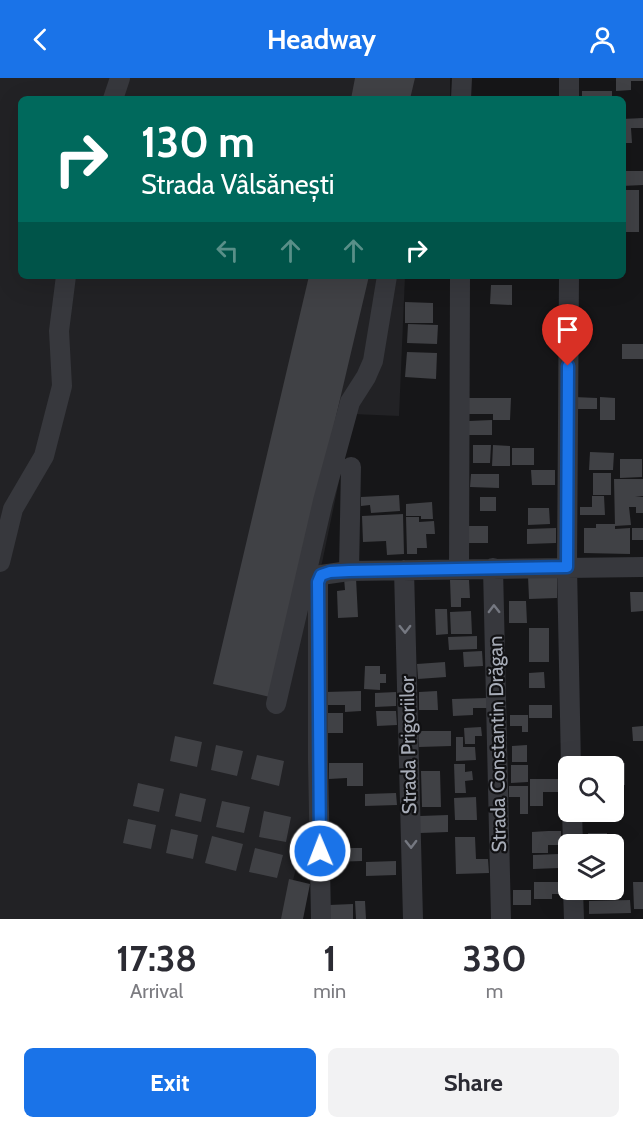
<!DOCTYPE html>
<meta charset="utf-8">
<style>
body{margin:0;font-family:Cabin,sans-serif;background:#f2f2f3;color:#2b2b33;height:100vh;display:flex;flex-direction:column;font-size:22px;white-space:nowrap}
*{box-sizing:border-box;margin:0}
p{font-size:20px;color:#7c7c81}
.icon{flex:none;width:33px;height:33px;fill:none;stroke:currentColor;stroke-width:2;stroke-linecap:round;stroke-linejoin:round}
.map{position:relative;height:841px;overflow:hidden}
.side{display:flex;flex-direction:column;background:#fff;flex:1}
.side>*{flex:none}
.hud{position:absolute;left:18px;top:18px;width:608px;height:183px;border-radius:9px;box-shadow:0 6px 24px #0002;background:#00695c;color:#fff;overflow:hidden}
.fabs{position:absolute;left:558px;top:678px;display:grid;gap:12px}
.fabs a{display:grid;place-items:center;width:66px;height:66px;border-radius:9px;background:#fff;box-shadow:0 6px 24px #0002;font-size:30px}
.pin{position:absolute;display:grid;place-items:center;width:51px;height:51px;color:#fff;margin:-62px -26px;border-radius:50% 50% 50% 0;rotate:-45deg;box-shadow:0 0 6px #0007}
.pin .icon{rotate:45deg}
.me{position:absolute;width:66px;margin:-33px;rotate:359deg;stroke-linejoin:round;filter:drop-shadow(0 0 4px #0008)}
.turn{display:flex;align-items:center;gap:21px;height:126px;padding:0 24px;font-size:27px}
.turn .icon{width:78px;height:78px;stroke-width:2.5}
.turn b{display:block;font-size:42px;line-height:51px}
.lanes{display:flex;align-items:center;height:57px;padding:0 24px;background:#0003;justify-content:center;gap:30px;direction:ltr}
.lanes .off{opacity:.35}
.eta{display:flex;justify-content:space-evenly;align-items:center;height:102px;text-align:center}
.eta b{font-size:36px;font-weight:800;line-height:42px}
.button{display:flex;gap:12px;margin-top:auto;padding:12px 24px}
.button a{flex:1;height:69px;border-radius:9px;background:#1a73e8;color:#fff;font-size:24px;font-weight:800;line-height:69px;text-align:center}
.button a+a{background:#f2f2f3;color:#2b2b33}
header{display:flex;justify-content:space-between;align-items:center;height:78px;padding:0 24px;background:#1a73e8;color:#fff;font-size:27px;font-weight:800}
.map>svg:first-child{display:block}
.built{fill:#222225}
.building{fill:#404145}
.lines{fill:none;stroke-linecap:round;stroke-linejoin:round}
.minor{stroke:#37383d;stroke-width:20}
.oneway{stroke:#757881}
.route-casing{stroke:#114b97;stroke-width:15}
.route{stroke:#1a73e8;stroke-width:10}
.labels{text-anchor:middle;dominant-baseline:central;stroke-width:4.5;stroke-linejoin:round;paint-order:stroke}
.street-label{font-size:20px;fill:#a8adb8;stroke:#111113}
</style>
<header><svg class="icon" aria-label="back" viewBox="0 0 24 24"><path d="M15 5l-7 7 7 7"/></svg>Headway<svg class="icon" aria-label="person" viewBox="0 0 24 24"><circle cx="12" cy="8" r="4"/><path d="M4 21q1-7 8-7t8 7"/></svg></header>
<div class="map">
<svg width="643" height="841" viewBox="0 0 643 841">
<rect width="100%" height="100%" fill="#161618"/>
<!-- built -->
<path class="built" d="M0,0H450V21H21V198H405L399,338L353,336L322,485L314,502L312,779L299,777L284,841H0Z"/>
<!-- building -->
<path class="building" d="M355,0H415L410,21H351Z
M616,0H643V3H631V12L616,13Z
M582,13H612V21H582Z
M643,40V50H631L632,65H622V41Z
M622,93H643V107L622,108Z
M622,112H639V154H622Z
M309,198H369L270,619L213,606Z
M491,207H512V227L490,226Z
M405,224L433,225V245H405Z
M408,246L438,247L437,266L407,265Z
M622,266H643V281H622Z
M407,274L437,275L436,301L405,299Z
M574,319L597,320V331H574Z
M600,319L615,320V342H600Z
M469,320H511L510,342H493V336H469Z
M492,342V357H469V343Z
M473,367H491L490,385H473Z
M493,367L510,368V388H492Z
M512,370H534V387H512Z
M590,374L614,375L613,392H589Z
M620,381H642V399L620,400Z
M531,392H555V407H532Z
M593,395H611V417H593Z
M471,396H499V410L470,409Z
M614,401H643V418H635L643,419V435H636V429H629L631,447L615,448Z
M399,417L400,433L371,435L370,427L361,428V419Z
M592,418H604L605,437H580V429H592Z
M480,419H496V433H480Z
M432,424L433,441H421V438H406V426Z
M528,430H549L550,446L528,447Z
M403,436L404,476L387,477L386,463L363,464L362,438Z
M406,439H419V444L434,443L435,456H426L427,470H417V476H407Z
M596,446H615V451L630,450V476L584,475V450H596Z
M468,448H488V465H468Z
M556,450V465L527,466V451Z
M632,450H643V462H632Z
M557,497V520L529,521L528,498Z
M344,500H356L358,539L338,540L337,513L345,512Z
M450,502H469L470,520H461V529H451Z
M630,514H643V533L631,534Z
M509,523H526L527,545H509Z
M435,531H447L448,556L436,557Z
M471,533L472,556H451L450,534Z
M529,550H549V584H529Z
M477,558V571L449,572L448,559Z
M482,573L483,588L464,589L463,574Z
M445,584L446,599L418,601L417,586Z
M365,588H380V596H386V605H380V612L364,611Z
M544,594L545,610H529V595Z
M361,613V633L345,634V627H325V614Z
M437,613L438,632H419V614Z
M396,614V628L375,629V615Z
M487,620V630H473V637L453,638L452,621Z
M529,627H552V640H529Z
M376,633H396L397,647L377,648Z
M325,635H343V655H325Z
M510,637H528V654H522V648H510Z
M643,648V663H633L632,649Z
M481,649L482,658H475V666H465L464,650Z
M418,653H451V668L419,669Z
M175,658L202,664L197,689L170,683Z
M456,659H463V669H475L476,682L456,683Z
M216,667L243,673L237,698L211,692Z
M527,667V684H512V668Z
M257,677L284,683L279,708L251,701Z
M329,685H363V708H347V700L329,701Z
M625,685V707H614V688H603L602,686Z
M454,686H465V694L472,693L473,702L465,703L466,715H455Z
M511,687H528V704L511,705Z
M421,693H440L441,729H422Z
M530,701H559V714H543V728H530Z
M138,705L164,711L159,734L133,728Z
M509,708H528V736H520V719H509Z
M614,711H624V727H614Z
M180,715L206,721L201,744L175,738Z
M396,715L397,727L365,728V716Z
M476,719L477,742H455L454,720Z
M222,723L250,729L244,755L216,749Z
M264,733L291,739L286,764L259,759Z
M448,737V754L420,755V738Z
M128,741L156,747L151,771L123,765Z
M171,751L198,757L193,781L166,775Z
M548,753H561V767H548V775H532V754Z
M588,755H607V766H589Z
M212,758L243,766L236,793L205,785Z
M455,759H475L476,781H488L489,795L456,796Z
M255,770L283,777L277,800L249,794Z
M331,770H362V783L331,784Z
M559,776V790L533,791V777Z
M396,783V797L366,798V784Z
M289,801L310,806L303,841H281Z
M534,804H560V816H552V821H534Z
M633,804H643V831H634Z
M513,812H531V827H513Z
M630,822L631,835L589,836V823Z
M355,823H365L366,841H356Z
M353,826V841H329V827Z"/>
<g class="lines">
<!-- minor -->
<path class="minor" d="M113,21L120,0
M461,21L462,0
M569,21V0
M569,198L567,489L571,688
M0,484L13,431L44,378L62,308L59,253L66,198
M493,490L501,841
M459,491L460,198
M404,492L413,841
M349,493L351,389
M276,626L323,423L350,324L366,299L373,283L387,198
M572,734L573,766
M573,812L574,841
M321,841L318,681V504L321,497L349,493L643,489"/>
</g>
<!-- one-way arrows -->
<defs><path id="oneway-chevron" d="M-2-3.5L2.5 0L-2 3.5" fill="none" stroke-width="1.6" stroke-linecap="round" stroke-linejoin="round" transform="scale(1.5)"/></defs>
<g class="oneway">
<use href="#oneway-chevron" transform="translate(494 531) rotate(-91)"/>
<use href="#oneway-chevron" transform="translate(405 551) rotate(89)"/>
<use href="#oneway-chevron" transform="translate(411 766) rotate(89)"/>
</g>
<g class="lines">
<!-- route casing -->
<g class="route-casing">
<path id="route" d="M320,773L318,504L321,497L330,494L349,493L567,489L568,288"/>
</g>
<!-- route -->
<use href="#route" class="route"/>
</g>
<g class="labels">
<!-- street labels -->
<g class="street-label">
<text transform="translate(497 666) rotate(-91)">Strada Constantin Drăgan</text>
<text transform="translate(408 667) rotate(-91)">Strada Prigoriilor</text>
</g>
</g>
</svg>
<div class="fabs">
<a><svg class="icon" aria-label="search" viewBox="0 0 24 24"><circle cx="10" cy="10" r="6"/><path d="M15 15l6 6"/></svg></a>
<a><svg class="icon" aria-label="layers" viewBox="0 0 24 24"><path d="M12 4l9 5-9 5-9-5zM3 14l9 5 9-5"/></svg></a>
</div>
<div class="pin" style="left:568px;top:288px;background:#d93025"><svg class="icon" aria-label="arrive" viewBox="0 0 24 24"><path d="M6 21V4h12l-3 4 3 4H6"/></svg></div>
<svg class="me" style="left:320px;top:773px" viewBox="-20 -20 40 40"><circle r="17" fill="#1a73e8" stroke="#fff" stroke-width="3"/><path d="M0-11L8 9 0 5-8 9z" fill="#fff"/></svg>
<div class="hud">
<div class="turn"><svg class="icon" aria-label="right" viewBox="0 0 24 24"><path d="M7 20v-9h11M14 6l5 5-5 5"/></svg><div><b>130 m</b>Strada Vâlsănești</div></div>
<div class="lanes"><svg class="icon off" aria-label="left" viewBox="0 0 24 24"><path d="M17 20v-9H6M10 6l-5 5 5 5"/></svg><svg class="icon off" aria-label="ahead" viewBox="0 0 24 24"><path d="M12 20V5M6 11l6-6 6 6"/></svg><svg class="icon off" aria-label="ahead" viewBox="0 0 24 24"><path d="M12 20V5M6 11l6-6 6 6"/></svg><svg class="icon" aria-label="right" viewBox="0 0 24 24"><path d="M7 20v-9h11M14 6l5 5-5 5"/></svg></div>
</div>
</div>
<section class="side">
<div class="eta">
<div><b>17:38</b><p>Arrival</p></div>
<div><b>1</b><p>min</p></div>
<div><b>330</b><p>m</p></div>
</div>
<div class="button"><a>Exit</a><a>Share</a></div>
</section>
